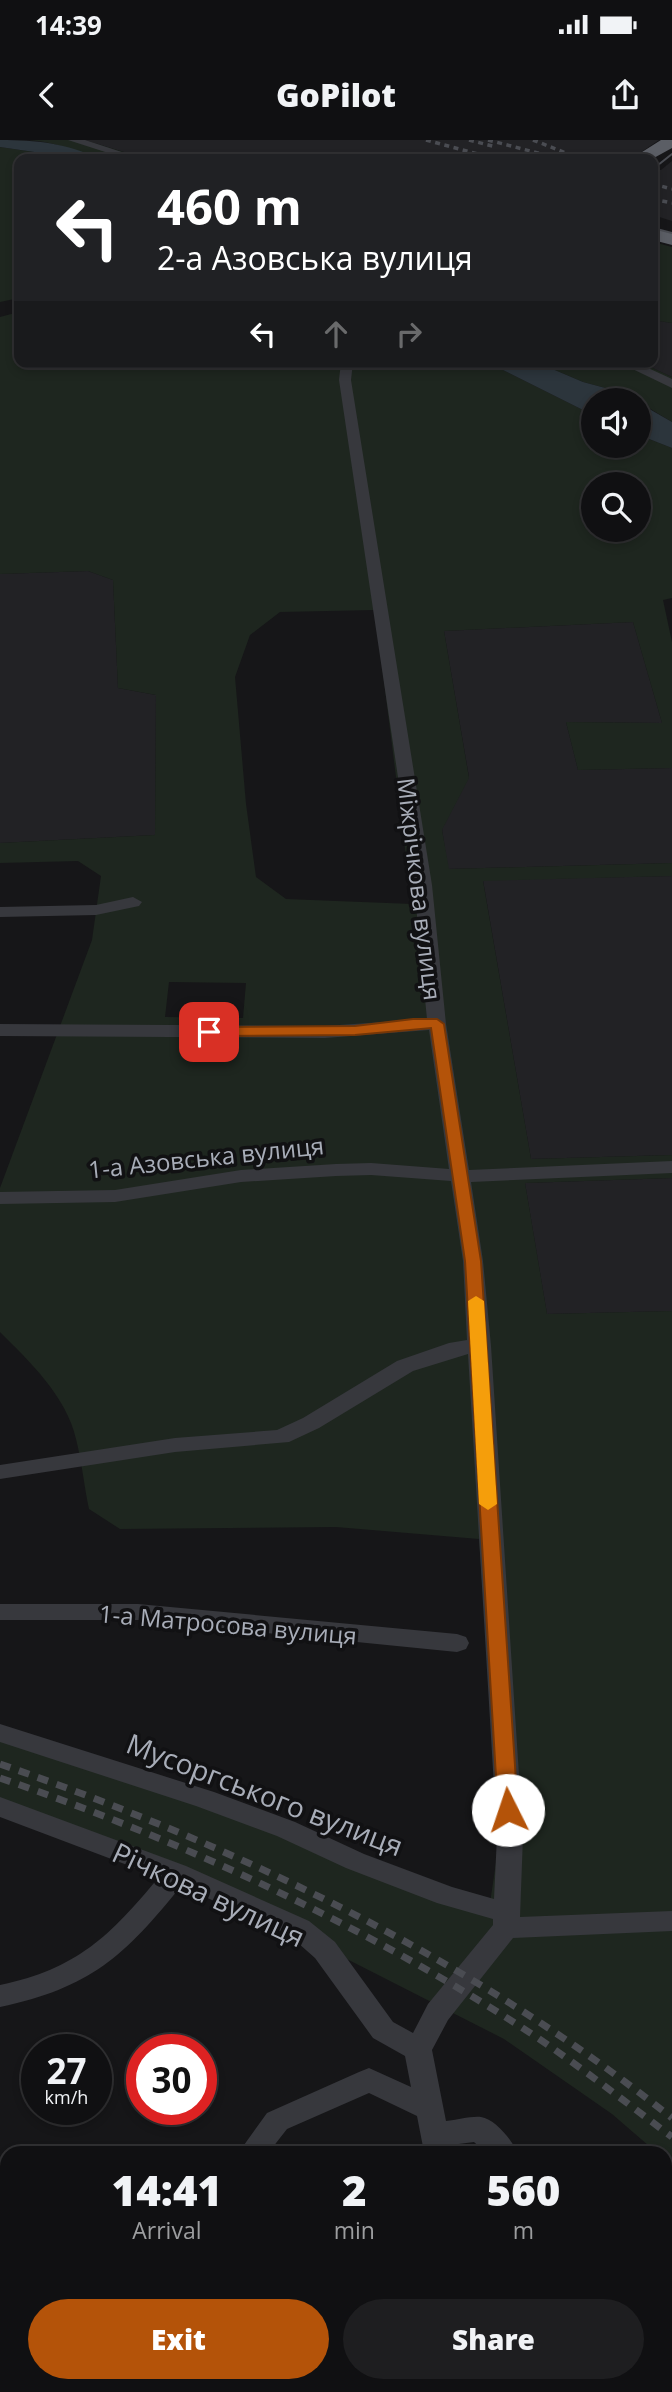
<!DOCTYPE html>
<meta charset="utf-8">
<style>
body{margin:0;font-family:"Open Sans",sans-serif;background:#1e1e20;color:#f1f3f6;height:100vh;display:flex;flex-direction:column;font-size:26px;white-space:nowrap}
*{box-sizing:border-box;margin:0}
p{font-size:23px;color:#9c9d9f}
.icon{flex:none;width:38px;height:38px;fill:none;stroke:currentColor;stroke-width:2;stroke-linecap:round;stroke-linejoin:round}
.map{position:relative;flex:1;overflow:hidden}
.sheet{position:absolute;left:0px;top:2006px;width:672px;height:247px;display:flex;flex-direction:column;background:#101012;border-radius:21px 21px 0 0;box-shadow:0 4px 10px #0003,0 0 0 2px #303032}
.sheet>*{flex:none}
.hud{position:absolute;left:14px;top:14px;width:644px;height:214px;border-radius:14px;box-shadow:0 4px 10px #0003,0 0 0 2px #303032;background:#202124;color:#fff;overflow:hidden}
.controls{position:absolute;left:581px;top:248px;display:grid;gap:14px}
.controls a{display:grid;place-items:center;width:70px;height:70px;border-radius:50%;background:#101012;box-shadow:0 4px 10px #0003,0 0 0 2px #303032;font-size:35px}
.speed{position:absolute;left:21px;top:1894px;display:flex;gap:14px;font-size:35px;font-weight:700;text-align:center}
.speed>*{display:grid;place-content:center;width:91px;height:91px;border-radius:50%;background:#101012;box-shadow:0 4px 10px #0003,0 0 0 2px #303032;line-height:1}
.speed small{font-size:18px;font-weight:400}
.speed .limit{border:10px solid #d22;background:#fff;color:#111}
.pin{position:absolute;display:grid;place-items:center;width:60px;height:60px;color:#fff;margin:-30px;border-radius:14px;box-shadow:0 4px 10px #0006}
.me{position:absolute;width:77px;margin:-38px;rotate:356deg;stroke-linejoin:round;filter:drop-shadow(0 0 5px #0008)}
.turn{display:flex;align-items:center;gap:24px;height:147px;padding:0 28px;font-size:32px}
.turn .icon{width:91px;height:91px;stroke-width:2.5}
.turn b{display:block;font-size:49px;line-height:60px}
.lanes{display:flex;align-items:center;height:66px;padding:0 28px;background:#0003;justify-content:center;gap:35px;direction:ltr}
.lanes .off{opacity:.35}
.eta{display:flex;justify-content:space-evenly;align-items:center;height:119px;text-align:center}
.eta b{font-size:42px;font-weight:800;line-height:49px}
.button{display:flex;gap:14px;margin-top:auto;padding:14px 28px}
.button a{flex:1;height:80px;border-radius:42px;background:#b45309;color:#fff;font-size:28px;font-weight:800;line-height:80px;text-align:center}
.button a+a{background:#1e1e20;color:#f1f3f6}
.status{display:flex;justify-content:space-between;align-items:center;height:49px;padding:0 35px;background:#101012;direction:ltr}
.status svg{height:19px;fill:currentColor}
header{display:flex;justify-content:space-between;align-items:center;height:91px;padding:0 28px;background:#101012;font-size:32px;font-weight:800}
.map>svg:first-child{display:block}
.built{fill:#222225}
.green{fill:#1e261f;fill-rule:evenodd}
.water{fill:#2c353c}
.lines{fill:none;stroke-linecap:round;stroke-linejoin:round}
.minor{fill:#37383d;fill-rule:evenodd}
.tertiary{fill:#37383d;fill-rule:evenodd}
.trunk{fill:#5b5e65;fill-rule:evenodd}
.tram{stroke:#4a4c52;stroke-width:2}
.rail-far1{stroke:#4a4c52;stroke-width:3.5;stroke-dasharray:5 4.5;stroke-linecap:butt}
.rail{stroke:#4a4c52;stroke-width:7;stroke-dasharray:11 9;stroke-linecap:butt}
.route{fill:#b45309;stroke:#753606;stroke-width:2}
.slow{fill:#f59e0b}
.labels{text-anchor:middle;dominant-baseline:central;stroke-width:7;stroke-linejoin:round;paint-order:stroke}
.street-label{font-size:24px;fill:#a8adb8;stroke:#111113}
.near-street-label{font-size:28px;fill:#a8adb8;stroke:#111113}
</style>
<div class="status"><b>14:39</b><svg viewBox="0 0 49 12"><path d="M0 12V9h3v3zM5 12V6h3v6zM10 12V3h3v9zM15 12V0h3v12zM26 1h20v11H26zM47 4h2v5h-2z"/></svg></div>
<header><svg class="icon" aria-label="back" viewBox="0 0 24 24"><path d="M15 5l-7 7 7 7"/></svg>GoPilot<svg class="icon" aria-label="share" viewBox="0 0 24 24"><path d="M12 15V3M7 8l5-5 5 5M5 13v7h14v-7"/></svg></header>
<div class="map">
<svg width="672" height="2252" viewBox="0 0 672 2252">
<rect width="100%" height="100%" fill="#161618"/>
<!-- built -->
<path class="built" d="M84,0H659L631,19H147Z
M672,21V81L653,75V29L661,30Z
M653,180L672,183V237L639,222H653Z
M88,431L113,440L118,548L156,555L155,695L0,703V434Z
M633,482L662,583L566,582L578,630L672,628V723L448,729L442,689L469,637L444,491Z
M672,736V1015L531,1019L483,740Z
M672,1038V1171L547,1174L525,1043Z"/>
<!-- green -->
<path class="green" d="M29,0H84L147,19C132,19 111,23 98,18C74,10 54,2 29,0Z
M0,7L55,15L66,19H19V158L0,162Z
M653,102L672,107V183L653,180Z
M19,172V222H487L593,275V306H639V295L672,308V458L663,460L672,502V628L578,630L566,582L662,583L633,482L444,491L469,638L442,690L449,729L672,723V736L483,741L531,1019L672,1015V1038L525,1043L547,1174L672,1171V2027L665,2021V2012H656L612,1974L504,1899L337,1814L0,1660V1590L489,1770L500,1695L479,1399L336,1387L120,1389L89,1369C84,1346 82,1322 76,1299C66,1256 30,1222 0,1192V1048L92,800L101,736L78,721L0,723V703L155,695L156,555L118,548L113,440L88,431L0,434V177ZM593,345H639V390H593ZM375,470L412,764L286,759L256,737L246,664L235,537L250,495L280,472ZM169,842L246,843L243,878L165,877Z
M536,222H639L672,237V282L624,253L583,242Z"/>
<!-- water -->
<path class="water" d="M0,0C36,0 67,3 99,19H66L55,15L0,7Z
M487,222H536L583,242L624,253L636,261H593V275Z
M639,263L672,282V308L639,295Z"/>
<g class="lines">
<!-- minor -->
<path class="minor" d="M68,0H85L143,19H127Z
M341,222H353L351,240L432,745L446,884L469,1030L672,1021V1033L471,1042L483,1121L491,1206L523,1696L520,1777L672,1771V1791L513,1798L448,1880L432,1910L446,1981C457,1980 471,1976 481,1977C495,1979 512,2000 517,2012H485L474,2002L451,2005L452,2012H424L417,1976L369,1953L287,1989L269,2012H239L267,1973L359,1932L369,1928L411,1947L405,1916L373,1898L315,1818L289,1795L181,1746C125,1816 90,1848 0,1867V1845C77,1829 110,1796 159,1737L0,1677V1657L186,1726L309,1781L335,1802L393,1882L413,1893L428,1864L493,1785V1779L437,1763L346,1728L277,1696L196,1666L0,1602V1584L214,1652L295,1682L364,1714L452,1747L494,1759L497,1696L468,1214L413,1231L319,1288L289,1302L175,1312L0,1339V1325L175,1298L277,1290L303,1278L397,1221L449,1203L467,1200L463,1121L451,1041L371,1035L336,1036L241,1042L115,1062L0,1064V1052L115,1050L241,1030L336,1024L371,1023L449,1029L429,890L325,898L0,896V884L325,886L427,879L414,745L339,240Z
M618,222H635L672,239V248Z
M133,757L142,762L139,766L96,775L0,777V767L96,765Z
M0,1464H138L457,1494L466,1497L469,1503L466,1509L457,1512L138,1480H0Z
M7,2108V2134L0,2135V2109Z
M665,2166L672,2168V2199L665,2197Z"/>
<!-- tertiary -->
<path class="tertiary" d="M471,2245H510L511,2252H471Z"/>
<!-- trunk -->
<path class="trunk" d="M661,0H672V8L652,19H631Z
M653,88L672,93V105L653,100Z"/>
<!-- tram -->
<path class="tram" d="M653,29L672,14
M653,88L672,93"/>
<!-- rail-far1 -->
<path class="rail-far1" d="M426,0L496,19
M469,0L496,7
M488,0L561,19
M533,0L571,15
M653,44L672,49
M653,59L672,63"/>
<!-- rail -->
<path class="rail" d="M0,1624C239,1707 474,1820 672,1978
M0,1638C186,1702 370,1788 535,1896C582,1928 627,1963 672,1997"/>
</g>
<!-- route -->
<path class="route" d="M413,879H437L444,884L481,1121L518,1670L515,1675L508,1677L501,1675L498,1670L465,1121L431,888L355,895L209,896L202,892L209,887L355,886Z"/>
<!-- slow -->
<path class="slow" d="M476,1156L484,1161L497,1364L488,1370L479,1364L468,1161Z"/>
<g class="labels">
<!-- street labels -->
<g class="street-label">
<text transform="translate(420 749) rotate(83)">Міжрічкова вулиця</text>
<text transform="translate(206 1017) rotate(-6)">1-а Азовська вулиця</text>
<text transform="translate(228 1484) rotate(5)">1-а Матросова вулиця</text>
</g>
<!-- near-street labels -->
<g class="near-street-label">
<text transform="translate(265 1654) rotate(21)">Мусоргського вулиця</text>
<text transform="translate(209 1754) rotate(25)">Річкова вулиця</text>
</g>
</g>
</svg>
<div class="controls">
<a><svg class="icon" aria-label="sound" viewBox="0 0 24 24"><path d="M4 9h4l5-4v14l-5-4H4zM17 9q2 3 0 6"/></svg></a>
<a><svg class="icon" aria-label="search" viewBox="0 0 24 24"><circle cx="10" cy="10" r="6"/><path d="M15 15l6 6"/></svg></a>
</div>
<div class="speed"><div>27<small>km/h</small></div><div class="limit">30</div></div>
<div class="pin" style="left:209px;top:892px;background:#d93025"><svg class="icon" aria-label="arrive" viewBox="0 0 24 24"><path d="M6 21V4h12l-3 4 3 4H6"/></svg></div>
<svg class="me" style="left:508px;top:1670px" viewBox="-20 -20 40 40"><circle r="19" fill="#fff"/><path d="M0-13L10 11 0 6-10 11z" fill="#b45309"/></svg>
<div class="hud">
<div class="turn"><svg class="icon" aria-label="left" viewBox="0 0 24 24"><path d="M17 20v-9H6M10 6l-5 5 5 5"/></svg><div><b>460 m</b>2-а Азовська вулиця</div></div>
<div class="lanes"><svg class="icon" aria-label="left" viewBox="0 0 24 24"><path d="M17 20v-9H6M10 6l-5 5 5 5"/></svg><svg class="icon off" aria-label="ahead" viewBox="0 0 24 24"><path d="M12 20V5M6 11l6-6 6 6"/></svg><svg class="icon off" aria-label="right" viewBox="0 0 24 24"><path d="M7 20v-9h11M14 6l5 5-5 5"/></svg></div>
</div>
<section class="sheet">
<div class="eta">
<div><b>14:41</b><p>Arrival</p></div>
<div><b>2</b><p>min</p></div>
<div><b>560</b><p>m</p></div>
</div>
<div class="button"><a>Exit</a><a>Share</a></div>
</section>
</div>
